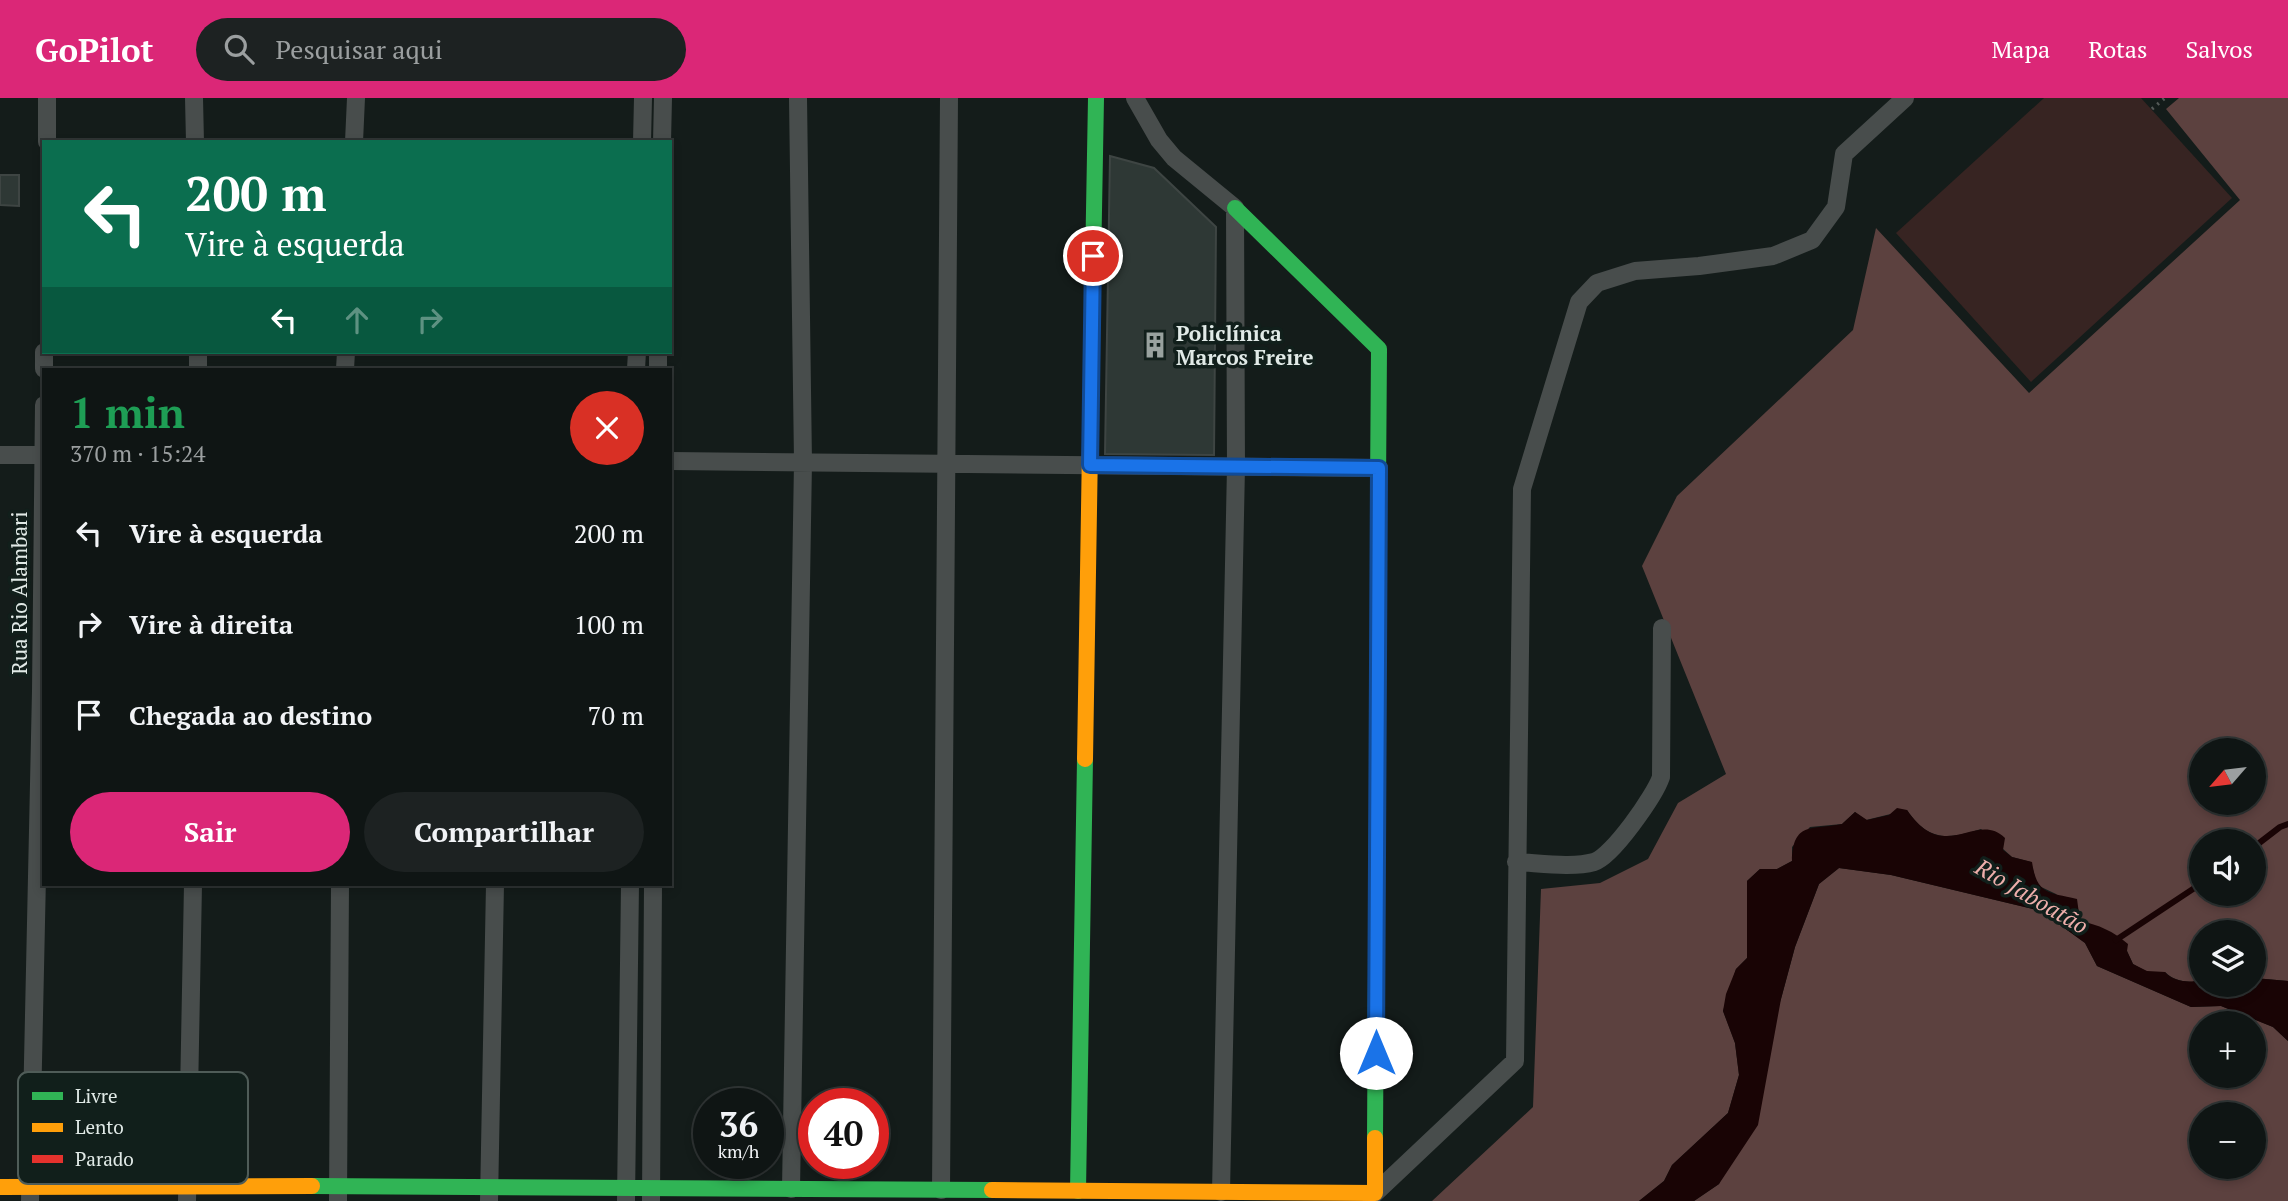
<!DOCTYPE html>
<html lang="pt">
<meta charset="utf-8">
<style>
body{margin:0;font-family:"PT Serif",serif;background:#1d2222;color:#f1f3f6;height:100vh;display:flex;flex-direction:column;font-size:26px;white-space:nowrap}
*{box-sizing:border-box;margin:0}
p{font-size:23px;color:#9b9fa0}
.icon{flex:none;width:38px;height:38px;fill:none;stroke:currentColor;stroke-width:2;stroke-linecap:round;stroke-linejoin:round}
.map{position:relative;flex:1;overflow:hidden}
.panel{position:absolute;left:42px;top:270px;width:630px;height:518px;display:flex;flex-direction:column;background:#0f1514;border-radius:0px;box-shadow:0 4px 10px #0003,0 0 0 2px #2f3434}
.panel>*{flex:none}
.top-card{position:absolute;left:42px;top:42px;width:630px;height:214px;border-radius:0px;box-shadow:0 4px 10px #0003,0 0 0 2px #2f3434;background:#0b6e4f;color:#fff;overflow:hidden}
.needle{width:46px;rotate:242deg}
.buttons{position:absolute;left:2189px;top:640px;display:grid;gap:14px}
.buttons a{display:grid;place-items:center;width:77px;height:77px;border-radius:50%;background:#0f1514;box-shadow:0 4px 10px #0003,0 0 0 2px #2f3434;font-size:35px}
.speed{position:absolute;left:693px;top:990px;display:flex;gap:14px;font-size:35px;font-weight:700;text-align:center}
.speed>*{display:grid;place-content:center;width:91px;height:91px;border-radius:50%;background:#0f1514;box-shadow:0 4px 10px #0003,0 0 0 2px #2f3434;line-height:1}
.speed small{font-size:18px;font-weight:400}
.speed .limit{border:10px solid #d22;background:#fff;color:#111}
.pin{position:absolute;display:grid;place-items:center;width:60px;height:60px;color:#fff;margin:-30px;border:4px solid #fff;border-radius:50%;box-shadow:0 2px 7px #0007}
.me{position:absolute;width:77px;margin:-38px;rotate:0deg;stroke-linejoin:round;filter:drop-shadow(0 0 5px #0008)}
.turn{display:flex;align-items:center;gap:24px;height:147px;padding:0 28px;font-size:32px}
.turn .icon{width:91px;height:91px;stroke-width:2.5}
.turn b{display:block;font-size:49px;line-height:60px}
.lanes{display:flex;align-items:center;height:66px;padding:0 28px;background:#0003;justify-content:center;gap:35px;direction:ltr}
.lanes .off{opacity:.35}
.round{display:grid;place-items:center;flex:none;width:74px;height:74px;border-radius:37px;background:#1d2222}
.summary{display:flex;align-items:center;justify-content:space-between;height:119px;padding:0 28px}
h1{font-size:42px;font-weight:700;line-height:52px;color:#1e9e55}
.primary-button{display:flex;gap:14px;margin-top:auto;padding:14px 28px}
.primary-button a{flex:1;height:80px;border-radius:42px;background:#db2777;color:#fff;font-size:28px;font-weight:700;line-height:80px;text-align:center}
.primary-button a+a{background:#1d2222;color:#f1f3f6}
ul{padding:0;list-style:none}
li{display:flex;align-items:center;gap:21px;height:91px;padding:0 28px}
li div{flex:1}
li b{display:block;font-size:26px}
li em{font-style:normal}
header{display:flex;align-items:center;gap:42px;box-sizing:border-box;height:98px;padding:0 35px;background:#db2777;color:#fff}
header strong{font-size:33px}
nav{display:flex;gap:38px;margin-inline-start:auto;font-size:24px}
.search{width:490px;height:63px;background:#1d2222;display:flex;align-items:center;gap:18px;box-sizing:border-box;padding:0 24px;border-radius:38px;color:#9b9fa0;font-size:26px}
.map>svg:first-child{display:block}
.green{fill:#372422}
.forest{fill:#5c413f;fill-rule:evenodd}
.water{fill:#190405}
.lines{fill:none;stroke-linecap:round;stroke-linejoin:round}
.stream{stroke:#190405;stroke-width:6}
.building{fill:#2e3835;stroke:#3e4543;stroke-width:2}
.path{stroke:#555a58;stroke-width:3.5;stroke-dasharray:2 5;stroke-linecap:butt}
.street{stroke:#484d4c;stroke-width:18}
.fast{stroke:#30b455;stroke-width:16}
.slow{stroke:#ff9f0a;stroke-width:16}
.jam{stroke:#e5322d;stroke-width:16}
.route-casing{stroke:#114b97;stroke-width:18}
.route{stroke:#1a73e8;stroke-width:12}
.labels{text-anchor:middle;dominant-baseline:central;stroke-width:7;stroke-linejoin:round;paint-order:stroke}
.poi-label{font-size:21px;font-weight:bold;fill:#e1eae7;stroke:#111f1b;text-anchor:start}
.street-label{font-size:21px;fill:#e1eae7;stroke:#111f1b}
.water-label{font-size:23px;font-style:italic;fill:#eeafab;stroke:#111f1b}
.key{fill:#111f1b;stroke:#4f5c58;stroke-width:2}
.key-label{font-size:19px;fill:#e1eae7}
</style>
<header>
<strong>GoPilot</strong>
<div class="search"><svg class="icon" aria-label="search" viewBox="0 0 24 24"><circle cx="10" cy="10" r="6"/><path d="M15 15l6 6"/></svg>Pesquisar aqui</div>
<nav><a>Mapa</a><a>Rotas</a><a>Salvos</a></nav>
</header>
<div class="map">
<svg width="2288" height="1103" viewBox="0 0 2288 1103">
<rect width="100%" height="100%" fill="#141c1a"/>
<!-- green -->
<path class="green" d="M2044,0H2141L2232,100L2031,284L1896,135Z"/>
<!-- forest -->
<path class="forest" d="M2179,0H2288V883L2254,880V835H2202L2201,882C2189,886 2174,883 2165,874H2147L2133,866L2127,853L2080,823L2056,796L2037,787L2031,764L2012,759L1981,731C1947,742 1928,743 1907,712L1866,722L1855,714L1842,726L1810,729L1792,749V763L1777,771H1760L1747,783V860L1736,871L1723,913L1735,945L1739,977L1728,1015L1672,1067L1664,1083L1639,1103H1432L1533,1009L1541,791L1600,785L1648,761L1678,705L1726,676L1642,468L1677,398L1853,232L1876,130L2029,295L2240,102L2166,11ZM2202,653H2254V705H2202ZM2202,744H2254V796H2202Z
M1839,770L1891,777L2041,813L2085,845L2097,868L2191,909L2221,908L2273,929L2288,943V1103H1694L1719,1086L1781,901L1795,849L1819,786ZM2202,926H2254V978H2202ZM2202,1017H2254V1069H2202Z"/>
<!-- water -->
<path class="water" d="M1897,710L1907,712C1945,768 1976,712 2005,740L2003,752L2012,759L2032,764C2037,797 2048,794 2077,801L2080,823C2099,827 2113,833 2128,846L2127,853L2133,866L2147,873L2165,874C2174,884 2189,885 2201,882L2202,887H2254V880L2288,883V943L2273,929L2221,908L2191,909L2097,868L2085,845L2041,813L1891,777L1839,770L1819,786L1795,849L1781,901L1758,1027L1719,1086L1694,1103H1639L1664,1083L1672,1067L1728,1015L1739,977L1735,945L1723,913L1726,896L1736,871L1747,860V783L1760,771H1777L1792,763C1793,723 1812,732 1842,726L1855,714L1867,722L1889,717Z"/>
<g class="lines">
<!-- stream -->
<path class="stream" d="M2254,749L2280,729L2288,726
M2116,842L2202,785"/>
</g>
<!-- building -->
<path class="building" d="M1110,58L1154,70L1216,129L1214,357L1105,356Z
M0,77H19V108L0,107Z"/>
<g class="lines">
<!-- path -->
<path class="path" d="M2152,11L2165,0"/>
<!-- street -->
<path class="street" d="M194,0L195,44
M1135,0L1159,42L1174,60L1235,110L1236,369L1221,1094
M47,44V0
M354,44L356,0
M642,44L643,0
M662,44L663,0
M198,254V271
M44,271V254
M345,271L346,254
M636,271L637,254
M658,271V254
M0,357H44
M670,363L1379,370
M1516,764C1539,765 1573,770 1594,764C1612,759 1655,697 1661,679L1662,530
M791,1091L803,364L798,0
M941,1092L949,0
M1371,1099L1515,963L1522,391L1579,204L1597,185L1635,173L1699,168L1773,158L1812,142L1836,109L1844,56L1905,0
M30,1103L41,593L44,307
M187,1103L193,786
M338,1103L340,786
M489,1103L495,786
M626,1103L630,786
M651,1103L653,786"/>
<!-- fast -->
<path class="fast" d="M1235,110L1379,251L1378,389
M1092,225L1096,0
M1375,1040L1378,555
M312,1088L992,1092
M1078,1093L1085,661"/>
<!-- slow -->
<path class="slow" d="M1085,661L1092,225
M0,1089L312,1088
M992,1092L1375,1095V1040"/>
<!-- jam -->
<path class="jam" d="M1378,555V389"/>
</g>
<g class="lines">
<!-- route casing -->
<g class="route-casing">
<path id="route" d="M1093,158L1090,367L1379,370L1376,955"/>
</g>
<!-- route -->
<use href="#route" class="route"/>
</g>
<!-- icons -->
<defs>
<g id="building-bare" transform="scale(2.1)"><path d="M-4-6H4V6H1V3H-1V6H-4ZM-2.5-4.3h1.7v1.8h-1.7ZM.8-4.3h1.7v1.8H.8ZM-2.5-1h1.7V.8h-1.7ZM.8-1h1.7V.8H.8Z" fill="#99a29f" stroke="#111f1b" stroke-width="2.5" paint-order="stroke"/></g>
</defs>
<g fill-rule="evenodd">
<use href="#building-bare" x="1155" y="247"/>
</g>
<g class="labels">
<!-- poi labels -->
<g class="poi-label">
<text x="1176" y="235">Policlínica<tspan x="1176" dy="24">Marcos Freire</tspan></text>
</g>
<!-- street labels -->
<g class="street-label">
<text transform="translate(19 495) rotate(-90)">Rua Rio Alambari</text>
</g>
<!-- water labels -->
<g class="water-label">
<text transform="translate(2032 798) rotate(30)">Rio Jaboatão</text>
</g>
</g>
<!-- legend -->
<rect x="18" y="974" width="230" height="112" rx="10" class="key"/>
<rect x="32" y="994" width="31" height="8" fill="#30b455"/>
<rect x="32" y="1025" width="31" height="9" fill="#ff9f0a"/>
<rect x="32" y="1057" width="31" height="8" fill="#e5322d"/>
<g class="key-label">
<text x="75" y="1005">Livre</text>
<text x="75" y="1036">Lento</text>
<text x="75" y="1068">Parado</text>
</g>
</svg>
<div class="buttons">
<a><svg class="needle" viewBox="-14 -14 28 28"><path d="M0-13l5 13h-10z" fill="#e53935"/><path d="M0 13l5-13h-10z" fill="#9b9fa0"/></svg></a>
<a><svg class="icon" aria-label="sound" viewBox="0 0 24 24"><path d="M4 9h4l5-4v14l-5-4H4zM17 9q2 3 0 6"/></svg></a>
<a><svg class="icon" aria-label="layers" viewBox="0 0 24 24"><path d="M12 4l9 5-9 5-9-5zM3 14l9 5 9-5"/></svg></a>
<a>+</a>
<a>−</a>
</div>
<div class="speed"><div>36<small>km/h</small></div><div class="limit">40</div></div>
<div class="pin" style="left:1093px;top:158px;background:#d93025"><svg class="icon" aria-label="arrive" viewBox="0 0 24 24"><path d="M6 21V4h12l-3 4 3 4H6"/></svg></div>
<svg class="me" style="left:1376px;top:955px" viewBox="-20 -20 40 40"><circle r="19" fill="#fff"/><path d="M0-13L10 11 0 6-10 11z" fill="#1a73e8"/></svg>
<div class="top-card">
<div class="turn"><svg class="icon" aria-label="left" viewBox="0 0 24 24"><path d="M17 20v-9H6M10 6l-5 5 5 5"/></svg><div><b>200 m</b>Vire à esquerda</div></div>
<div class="lanes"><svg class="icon" aria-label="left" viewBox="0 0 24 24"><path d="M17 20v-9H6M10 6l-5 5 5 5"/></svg><svg class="icon off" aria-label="ahead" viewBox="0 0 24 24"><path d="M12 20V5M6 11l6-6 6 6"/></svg><svg class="icon off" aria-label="right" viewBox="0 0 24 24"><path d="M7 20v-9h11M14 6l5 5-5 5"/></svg></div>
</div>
<section class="panel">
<div class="summary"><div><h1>1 min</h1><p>370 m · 15:24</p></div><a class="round" style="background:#d93025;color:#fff"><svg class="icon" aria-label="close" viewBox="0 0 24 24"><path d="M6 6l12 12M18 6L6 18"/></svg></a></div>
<ul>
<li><svg class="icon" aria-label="left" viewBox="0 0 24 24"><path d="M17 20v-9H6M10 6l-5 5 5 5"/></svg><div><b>Vire à esquerda</b></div><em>200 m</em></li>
<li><svg class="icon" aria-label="right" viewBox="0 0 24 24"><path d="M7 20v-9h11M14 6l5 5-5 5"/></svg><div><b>Vire à direita</b></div><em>100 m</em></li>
<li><svg class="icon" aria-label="arrive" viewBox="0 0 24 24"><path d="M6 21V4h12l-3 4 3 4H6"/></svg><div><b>Chegada ao destino</b></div><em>70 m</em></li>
</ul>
<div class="primary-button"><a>Sair</a><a>Compartilhar</a></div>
</section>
</div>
